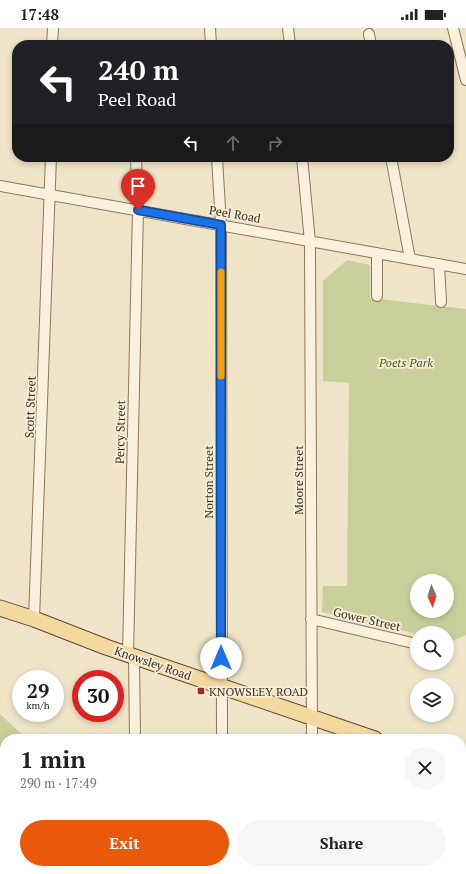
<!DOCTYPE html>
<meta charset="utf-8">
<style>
body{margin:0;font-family:"PT Serif",serif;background:#f6f6f6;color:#222;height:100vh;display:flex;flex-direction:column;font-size:15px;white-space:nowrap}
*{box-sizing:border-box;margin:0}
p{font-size:13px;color:#767676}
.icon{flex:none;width:22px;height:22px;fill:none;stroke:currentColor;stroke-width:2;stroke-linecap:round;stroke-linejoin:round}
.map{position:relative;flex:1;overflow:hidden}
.drawer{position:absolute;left:0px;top:706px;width:466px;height:140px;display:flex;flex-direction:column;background:#fff;border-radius:16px 16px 0 0;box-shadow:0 2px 6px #0003}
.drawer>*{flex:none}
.hud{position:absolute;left:12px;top:12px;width:442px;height:122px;border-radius:16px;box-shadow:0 2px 6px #0003;background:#202124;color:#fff;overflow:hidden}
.needle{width:26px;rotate:177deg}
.controls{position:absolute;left:410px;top:546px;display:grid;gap:8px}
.controls a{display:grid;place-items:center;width:44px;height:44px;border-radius:50%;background:#fff;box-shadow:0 2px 6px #0003;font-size:20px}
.speed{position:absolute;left:12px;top:642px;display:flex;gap:8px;font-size:20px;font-weight:700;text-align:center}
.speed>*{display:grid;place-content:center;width:52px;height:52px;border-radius:50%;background:#fff;box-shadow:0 2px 6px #0003;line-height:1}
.speed small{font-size:10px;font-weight:400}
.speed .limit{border:6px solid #d22;background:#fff;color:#111}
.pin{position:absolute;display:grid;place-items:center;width:34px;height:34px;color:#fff;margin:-41px -17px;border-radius:50% 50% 50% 0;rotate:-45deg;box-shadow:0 0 4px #0007}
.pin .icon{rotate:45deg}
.me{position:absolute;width:44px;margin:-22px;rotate:0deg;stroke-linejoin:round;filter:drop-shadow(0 0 3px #0008)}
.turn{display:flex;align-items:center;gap:14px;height:84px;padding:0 20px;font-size:18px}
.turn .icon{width:52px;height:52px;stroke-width:2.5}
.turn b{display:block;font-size:28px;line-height:34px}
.lanes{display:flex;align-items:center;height:38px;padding:0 20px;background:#0003;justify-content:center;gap:20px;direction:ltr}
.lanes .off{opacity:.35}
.round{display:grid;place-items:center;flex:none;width:42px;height:42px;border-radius:21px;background:#f6f6f6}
.head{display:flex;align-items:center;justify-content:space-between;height:68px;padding:0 20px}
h1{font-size:24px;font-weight:700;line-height:30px}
.cta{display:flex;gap:8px;margin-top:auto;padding:8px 20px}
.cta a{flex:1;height:46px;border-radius:24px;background:#ea580c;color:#fff;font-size:16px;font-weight:700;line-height:46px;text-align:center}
.cta a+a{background:#f6f6f6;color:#222}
.status{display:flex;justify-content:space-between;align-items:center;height:28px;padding:0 20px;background:#fff;direction:ltr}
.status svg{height:11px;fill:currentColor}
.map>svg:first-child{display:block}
.green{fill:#c9cf9b;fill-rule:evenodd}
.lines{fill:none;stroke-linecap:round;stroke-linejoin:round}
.street-casing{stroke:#8d765c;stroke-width:12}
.primary-casing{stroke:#5b4430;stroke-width:17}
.street{stroke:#faf1dc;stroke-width:10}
.primary{stroke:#f3d9a0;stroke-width:15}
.rail{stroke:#3d2e20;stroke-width:3;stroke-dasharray:7 7;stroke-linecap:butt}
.route-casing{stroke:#114b97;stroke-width:10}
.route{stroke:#1a73e8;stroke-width:7}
.slow{stroke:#f59e0b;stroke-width:7}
.poi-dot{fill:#9e2a2b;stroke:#f7eed8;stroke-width:1.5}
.labels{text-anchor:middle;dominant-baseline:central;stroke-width:3.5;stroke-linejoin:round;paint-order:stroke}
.street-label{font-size:12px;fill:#3d2e20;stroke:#f7eed8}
.park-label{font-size:12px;font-style:italic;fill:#4d5a26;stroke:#f7eed8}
.poi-label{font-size:12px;fill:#3d2e20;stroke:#f7eed8;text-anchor:start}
</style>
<div class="status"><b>17:48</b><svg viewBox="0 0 49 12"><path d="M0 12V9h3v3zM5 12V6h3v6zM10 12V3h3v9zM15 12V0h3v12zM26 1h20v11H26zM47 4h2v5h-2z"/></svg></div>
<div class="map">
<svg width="466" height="846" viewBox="0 0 466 846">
<rect width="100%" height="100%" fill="#f0e4c8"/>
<!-- green -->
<path class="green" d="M347,232L370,237V270L466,281V607L450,614L447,613V605H417V606L322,584L323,558H347L349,355L323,353V253ZM417,553H447V583H417Z
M0,686L27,711H5V790L0,783Z
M0,826L5,834V841H10L13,846H3L0,842Z
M41,841H154L158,846H45Z"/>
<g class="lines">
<!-- street casing -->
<g class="street-casing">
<path id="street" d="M210,0L211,17
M288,0L290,17
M453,0L466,52
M369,6L371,17
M52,17L53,0
M217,129L221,197L222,711
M302,129L310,214L312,711
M391,129L410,231
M0,158L466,241
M439,236L441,274
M377,268V225
M34,591L51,129
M311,591L417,616
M128,626L138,182L136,129
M134,629L135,711
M461,794L466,795
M223,841L251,846
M313,841V846"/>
</g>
<!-- primary casing -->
<g class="primary-casing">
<path id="primary" d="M0,580L34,591L106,619L375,711
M461,731L466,732"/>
</g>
<!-- street -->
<use href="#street" class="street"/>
<!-- primary -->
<use href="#primary" class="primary"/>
<!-- rail -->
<path class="rail" d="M0,798L5,805
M0,809L5,817
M21,841L24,846
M28,841L32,846"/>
</g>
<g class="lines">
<!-- route casing -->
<g class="route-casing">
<path id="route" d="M138,182L221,197V630"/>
</g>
<!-- route -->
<use href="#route" class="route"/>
<!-- slow -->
<path class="slow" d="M221,244V348"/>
</g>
<!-- markers -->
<rect class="poi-dot" x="197" y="659" width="8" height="8" rx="2"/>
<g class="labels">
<!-- street labels -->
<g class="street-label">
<text transform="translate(235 186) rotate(10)">Peel Road</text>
<text transform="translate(30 379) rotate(-88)">Scott Street</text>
<text transform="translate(120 404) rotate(-89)">Percy Street</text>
<text transform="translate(298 452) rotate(-90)">Moore Street</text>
<text transform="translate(208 454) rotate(-90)">Norton Street</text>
<text transform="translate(367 591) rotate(13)">Gower Street</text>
<text transform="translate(153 635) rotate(19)">Knowsley Road</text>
</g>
<!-- park labels -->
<g class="park-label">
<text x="406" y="334">Poets Park</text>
</g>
<!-- poi labels -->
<g class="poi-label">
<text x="209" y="663">KNOWSLEY ROAD</text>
</g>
</g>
</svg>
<div class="controls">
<a><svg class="needle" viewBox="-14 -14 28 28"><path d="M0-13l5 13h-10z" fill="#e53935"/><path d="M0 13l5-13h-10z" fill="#767676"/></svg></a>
<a><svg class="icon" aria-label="search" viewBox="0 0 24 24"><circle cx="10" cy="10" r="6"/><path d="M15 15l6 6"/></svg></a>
<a><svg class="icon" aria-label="layers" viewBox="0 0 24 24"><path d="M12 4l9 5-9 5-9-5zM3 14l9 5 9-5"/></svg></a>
</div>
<div class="speed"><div>29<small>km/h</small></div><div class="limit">30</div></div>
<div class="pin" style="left:138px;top:182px;background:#d93025"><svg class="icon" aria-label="arrive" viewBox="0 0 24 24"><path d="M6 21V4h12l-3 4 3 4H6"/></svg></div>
<svg class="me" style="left:221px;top:630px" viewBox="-20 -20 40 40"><circle r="19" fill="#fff"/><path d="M0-13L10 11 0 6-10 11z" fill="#1a73e8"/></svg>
<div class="hud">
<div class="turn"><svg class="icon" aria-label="left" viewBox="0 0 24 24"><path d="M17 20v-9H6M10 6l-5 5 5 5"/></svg><div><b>240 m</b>Peel Road</div></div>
<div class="lanes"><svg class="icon" aria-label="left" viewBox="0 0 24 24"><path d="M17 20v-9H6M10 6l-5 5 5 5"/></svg><svg class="icon off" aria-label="ahead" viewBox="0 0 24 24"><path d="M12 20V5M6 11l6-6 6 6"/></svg><svg class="icon off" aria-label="right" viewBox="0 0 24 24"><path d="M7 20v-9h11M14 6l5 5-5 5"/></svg></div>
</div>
<section class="drawer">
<div class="head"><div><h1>1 min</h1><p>290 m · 17:49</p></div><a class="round"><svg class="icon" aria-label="close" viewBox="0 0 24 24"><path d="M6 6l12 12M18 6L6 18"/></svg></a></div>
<div class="cta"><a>Exit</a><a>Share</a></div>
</section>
</div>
